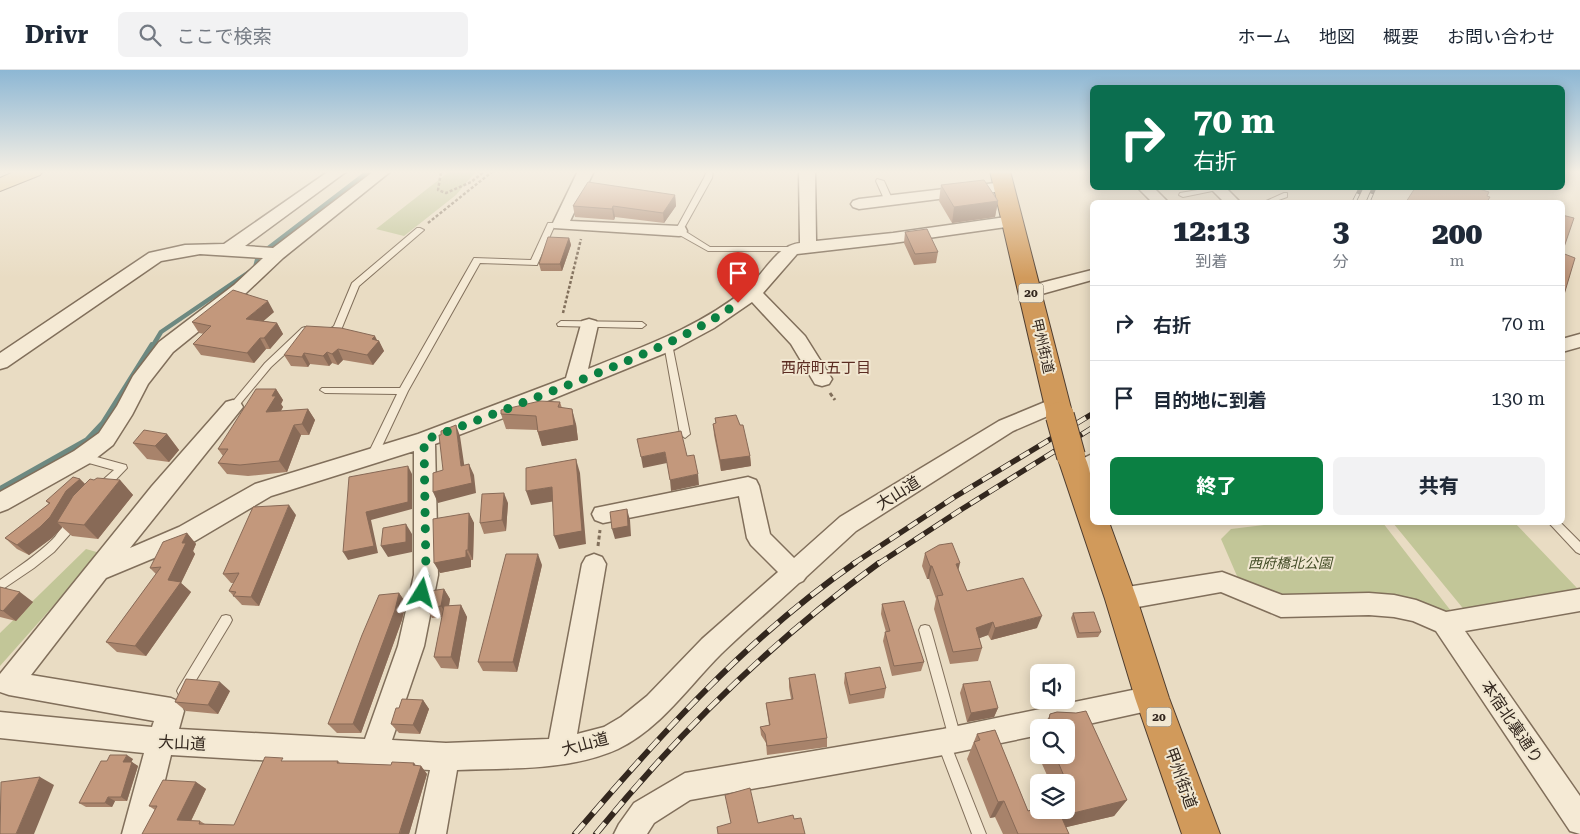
<!DOCTYPE html>
<html lang="ja">
<meta charset="utf-8">
<style>
body{margin:0;font-family:"Roboto Serif","Noto Sans JP",serif;background:#f2f2f3;color:#1f2937;height:100vh;display:flex;flex-direction:column;font-size:19px;white-space:nowrap}
*{box-sizing:border-box;margin:0}
p{font-size:16px;color:#747a83}
.icon{flex:none;width:28px;height:28px;fill:none;stroke:currentColor;stroke-width:2;stroke-linecap:round;stroke-linejoin:round}
.map{position:relative;flex:1;overflow:hidden}
.details{position:absolute;left:1090px;top:130px;width:475px;height:325px;display:flex;flex-direction:column;background:#fff;border-radius:8px;box-shadow:0 2px 12px #0003}
.details>*{flex:none}
.banner{position:absolute;left:1090px;top:15px;width:475px;height:105px;border-radius:8px;box-shadow:0 2px 12px #0003;background:#0b6e4f;color:#fff;overflow:hidden}
.controls{position:absolute;left:1030px;top:594px;display:grid;gap:10px}
.controls a{display:grid;place-items:center;width:45px;height:45px;border-radius:8px;background:#fff;box-shadow:0 2px 12px #0003;font-size:25px}
.pin{position:absolute;display:grid;place-items:center;width:42px;height:42px;color:#fff;margin:-51px -21px;border-radius:50% 50% 50% 0;rotate:-45deg;box-shadow:0 0 5px #0007}
.pin .icon{rotate:45deg}
.me{position:absolute;width:55px;margin:-28px;rotate:8deg;stroke-linejoin:round;filter:drop-shadow(0 0 4px #0008)}
.turn{display:flex;align-items:center;gap:18px;height:105px;padding:0 20px;font-size:22px}
.turn .icon{width:65px;height:65px;stroke-width:2.5}
.turn b{display:block;font-size:35px;line-height:42px}
.eta{display:flex;justify-content:space-evenly;align-items:center;height:85px;text-align:center}
.eta b{font-size:30px;font-weight:800;line-height:35px}
.action{display:flex;gap:10px;margin-top:auto;padding:10px 20px}
.action a{flex:1;height:58px;border-radius:8px;background:#0b8043;color:#fff;font-size:20px;font-weight:800;line-height:58px;text-align:center}
.action a+a{background:#f2f2f3;color:#1f2937}
ul{padding:0;list-style:none}
li{display:flex;align-items:center;gap:15px;height:75px;padding:0 20px;border-top:1px solid #e0e1e3}
li div{flex:1}
li b{display:block;font-size:19px}
li em{font-style:normal}
header{display:flex;align-items:center;gap:30px;box-sizing:border-box;height:70px;padding:0 25px;background:#fff;border-bottom:1px solid #e0e1e3}
header strong{font-size:24px}
nav{display:flex;gap:28px;margin-inline-start:auto;font-size:18px}
.search{width:350px;height:45px;background:#f2f2f3;display:flex;align-items:center;gap:12px;box-sizing:border-box;padding:0 18px;border-radius:8px;color:#747a83;font-size:19px}
.map>svg:first-child{display:block}
.green{fill:#c2c698}
.lines{fill:none;stroke-linecap:round;stroke-linejoin:round}
.stream-far1{stroke:#6d8981;stroke-width:4.5}
.stream{stroke:#6d8981;stroke-width:5.5}
.lane-casing{stroke:#816f5b;stroke-width:2}
.street-casing{stroke:#816f5b;stroke-width:3}
.primary-casing{stroke:#4f3d2f;stroke-width:2}
.highway-casing{stroke:#4f3d2f;stroke-width:2}
.path-far1{stroke:#816f5b;stroke-width:2.5;stroke-dasharray:3 2;stroke-linecap:butt}
.path{stroke:#816f5b;stroke-width:3;stroke-dasharray:4 2.5;stroke-linecap:butt}
.lane{fill:#f5ead5;fill-rule:evenodd}
.street{fill:#f5ead5;fill-rule:evenodd}
.primary{fill:#e9cf9e;fill-rule:evenodd}
.highway{fill:#d19a5b;fill-rule:evenodd}
.rail-far2-casing{stroke:#33271e;stroke-width:4.5}
.rail-far1-casing{stroke:#33271e;stroke-width:5.5}
.rail-casing{stroke:#33271e;stroke-width:6}
.rail-far2{stroke:#f1e7d1;stroke-width:3;stroke-dasharray:9;stroke-linecap:butt}
.rail-far1{stroke:#f1e7d1;stroke-width:4;stroke-dasharray:11;stroke-linecap:butt}
.rail{stroke:#f1e7d1;stroke-width:4.5;stroke-dasharray:14;stroke-linecap:butt}
.highway-bridge-casing{stroke:#4f3d2f;stroke-width:30;stroke-linecap:butt}
.highway-bridge{stroke:#d19a5b;stroke-width:28}
.wall{fill:#a8836b;fill-rule:evenodd}
.shaded-wall{fill:#886a57}
.building{fill:#c3987c;stroke:#886a57}
.route{stroke:#0b8043;stroke-width:9;stroke-dasharray:0 16.2}
.labels{text-anchor:middle;dominant-baseline:central;stroke-width:4;stroke-linejoin:round;paint-order:stroke}
.shield{fill:#f1e7d1;stroke:#6c6154;stroke-width:1}
.shield-label{font-size:12px;font-weight:bold;fill:#33271e}
.street-label{font-size:14px;fill:#33271e;stroke:#f1e7d1}
.park-label{font-size:14px;font-style:italic;fill:#444d27;stroke:#f1e7d1}
.neighbourhood-label{font-size:15px;fill:#5b2c22;stroke:#f1e7d1}
.near-street-label{font-size:16px;fill:#33271e;stroke:#f1e7d1}
</style>
<header>
<strong>Drivr</strong>
<div class="search"><svg class="icon" aria-label="search" viewBox="0 0 24 24"><circle cx="10" cy="10" r="6"/><path d="M15 15l6 6"/></svg>ここで検索</div>
<nav><a>ホーム</a><a>地図</a><a>概要</a><a>お問い合わせ</a></nav>
</header>
<div class="map">
<svg width="1580" height="764" viewBox="0 0 1580 764">
<rect width="100%" height="100%" fill="#e9dcc3"/>
<!-- green -->
<path class="green" d="M450,101H476L456,125L404,166L376,159Z
M1281,453H1383L1451,541L1447,545L1279,535L1237,506L1221,469L1231,459Z
M1393,453H1515L1577,518L1466,542Z
M86,479L100,483L0,596V563Z"/>
<g class="lines">
<!-- stream-far1 -->
<path class="stream-far1" d="M152,277L161,262L255,198L258,186L369,101"/>
<!-- stream -->
<path class="stream" d="M0,419L87,370L103,353L152,275"/>
<!-- lane casing -->
<g class="lane-casing">
<path id="lane" d="M707,101H713L712,108L683,160L710,177H792L796,179L795,181H708L676,163L675,161L704,108Z
M877,109L884,111L893,131L892,133H886L885,131L876,111Z
M1209,118H1221L1217,120L1183,127L1179,125L1180,123Z
M1284,123H1287V127L1273,132H1264Z
M548,153H560L564,155L560,157H554L537,195L480,193L408,321L376,389H368L367,386L397,324L325,323L320,320L322,318H400L474,188L531,190Z
M417,158H420L424,160L359,216L341,260L331,265H325L324,263L334,256L352,213Z
M561,251L642,252L646,255L642,258L558,256L557,254Z
M305,257L311,259L312,261L311,263L307,264L271,297L236,339H230L228,337L230,335L265,293L302,258Z
M668,271L672,274L690,364L685,368L680,364L664,274Z
M82,383L126,395L127,398L105,421H97L96,418L97,415L114,400L78,390L77,387L78,384Z
M73,447L77,448L78,451L70,464L54,482L34,498L0,521V510C18,497 37,485 53,469C59,463 65,449 73,447Z
M1548,452H1560L1580,472V484L1576,482Z
M226,545L230,546L232,550L230,554L187,625L183,627L179,625L177,621L179,617L222,546Z
M925,555L929,556L931,560L961,668L960,672L955,674L950,672L949,668L919,560L921,556Z
M943,666L948,668L986,764H972L937,672L938,668Z"/>
</g>
<!-- street casing -->
<g class="street-casing">
<path id="street" d="M329,101H347L245,176L273,178L374,101H391L283,188L246,223L173,282L148,314L132,345L113,375L90,393L8,439L0,442V422L74,381L99,363L117,336L133,306L159,272L234,215L263,188L200,184L161,191L7,297L0,299V283L149,183L185,175L224,174Z
M578,101H594L570,151L679,156L685,157L687,161L685,165L679,166L554,158L552,155Z
M799,101H815L816,171L893,163L1013,146L1019,148L1021,151L1019,154L1013,156L893,173L797,184L763,223L805,266L832,309L829,314L822,316L815,314L791,274L752,232L714,258L675,279L535,336L435,374L438,505L424,576L392,670L446,673L549,669L582,494L586,487L594,484L602,487L606,494L577,664L604,657L621,647L647,626L702,569L778,502L751,475L747,468L739,426L603,453L595,450L592,444L595,438L748,407L756,410L759,416L770,464L794,488L840,447L999,351L1057,327L1064,329L1067,334L1064,339L1013,361L856,461L806,507L803,511L799,513C773,537 746,560 721,584C688,617 661,658 618,679C570,701 509,698 457,700L446,764H416L430,700L171,685L152,764H122L144,683L0,668V642L152,657L154,651L9,625L0,622V604L152,416L226,332L233,330L240,332L243,337L130,478L179,457L255,414L418,364L566,308L582,251L589,249L596,251L598,255L588,299C642,277 700,257 746,219C764,205 775,176 800,173ZM414,381V505L398,576L365,669L179,659L184,641L180,632L171,628L31,605L106,508L195,471L271,426Z
M1004,112L1010,114L1012,117L1010,120L859,139L853,137L851,134L853,131L859,129Z
M1138,118H1154L1168,132H1152Z
M1210,118H1226L1240,132H1224Z
M1092,200V210L1031,227L1025,225L1022,221L1025,217Z
M1580,264V277L1562,282V269Z
M1092,384V402L1076,410L1068,408L1065,402L1068,396Z
M1222,502L1282,525L1369,523L1394,525L1416,530L1446,542L1580,519V541L1465,561L1580,726V764L1570,761L1436,561L1413,551L1394,547L1369,545L1281,547L1221,522L1121,540L1112,536L1109,529L1112,522L1121,518Z
M1152,616L1161,619L1165,628L1161,637L1152,640L1066,659L1039,658V665L943,685L690,730L654,753L647,764H614L619,754L634,733L685,703L943,659Z"/>
</g>
<!-- primary casing -->
<g class="primary-casing">
<path id="primary" d="M16,101H43L40,105L0,121V108Z"/>
</g>
<!-- highway casing -->
<g class="highway-casing">
<path id="highway" d="M990,101H1010L1073,346L1069,353L1060,356L1051,353L1047,346Z
M1071,376L1081,379C1095,405 1092,424 1092,452H1109L1137,529L1169,628L1220,764H1182L1135,628L1105,529L1057,386L1061,379Z"/>
</g>
<!-- path-far1 -->
<path class="path-far1" d="M437,101L441,102L438,120L446,123L471,112L485,101
M428,153L493,101
M563,243L581,169"/>
<!-- path -->
<path class="path" d="M830,323L835,330
M598,476L600,460"/>
<!-- lane -->
<use href="#lane" class="lane"/>
<!-- street -->
<use href="#street" class="street"/>
<!-- primary -->
<use href="#primary" class="primary"/>
<!-- highway -->
<use href="#highway" class="highway"/>
<!-- rail-far2 casing -->
<g class="rail-far2-casing">
<path id="rail-far2" d="M1354,132L1361,118
M1368,132L1374,118"/>
</g>
<!-- rail-far1 casing -->
<g class="rail-far1-casing">
<path id="rail-far1" d="M853,494L953,428L1092,344
M878,494L962,439L1092,358"/>
</g>
<!-- rail casing -->
<g class="rail-casing">
<path id="rail" d="M575,764C659,666 748,567 855,493
M596,764C680,661 772,571 879,493"/>
</g>
<!-- rail-far2 -->
<use href="#rail-far2" class="rail-far2"/>
<!-- rail-far1 -->
<use href="#rail-far1" class="rail-far1"/>
<!-- rail -->
<use href="#rail" class="rail"/>
<!-- highway-bridge casing -->
<g class="highway-bridge-casing">
<path id="highway-bridge" d="M1060,346L1071,386"/>
</g>
<!-- highway-bridge -->
<use href="#highway-bridge" class="highway-bridge"/>
</g>
<!-- wall -->
<path class="wall" d="M941,115L998,131L995,147L952,153L939,131Z
M675,125L676,136L664,153L615,147L614,150L575,147L573,136Z
M905,162L938,182L936,193L914,195L904,173Z
M569,168L571,175L562,201H541L539,194Z
M274,242L263,251L277,253L283,264L270,279H266L254,293L201,285L193,274L204,264L199,263L192,252Z
M377,270L379,271L384,281L373,295L343,290L338,295L332,293L329,296L310,294L308,297L291,296L284,285Z
M276,319L283,330L281,334L283,337L281,341L308,339L315,350L309,365H301L287,402L248,406L227,404L218,393L223,386L218,379Z
M560,332L562,338L576,354L578,370L542,376L537,360L506,359L501,344Z
M715,348L750,386L751,396L721,401L714,365L713,354H716Z
M167,364L179,380L169,392L147,389L133,373Z
M80,409L85,414L94,410H120L133,425L98,469L72,466L62,457L52,468L29,485L17,479L5,468L49,434L46,431Z
M508,433L506,461L484,464L480,453Z
M469,443L474,453L473,490H471V497L440,503Z
M296,445L259,536L242,535L229,521L234,513H231L223,504Z
M187,463L196,474L193,481L195,484L181,513L191,522L146,586L117,582L106,572L156,504L150,498Z
M925,483L958,500L967,521L1037,558L991,570L988,565L979,568L982,578L978,591L950,594L934,539L936,529L929,509H927L922,496Z
M542,495L517,602L483,601L478,592Z
M0,517L33,532L16,551L0,547Z
M444,519L450,529L449,536L461,535L467,547L458,599L441,598L434,587L442,547L432,548L426,538Z
M399,523L406,533L402,550L361,663H337L328,654Z
M882,534L924,592L921,601L892,606L883,571L885,562H886L881,544Z
M1073,543L1101,562L1098,567L1077,568L1071,548Z
M845,603L886,618L884,628L849,634L844,613Z
M789,608L827,668V677L767,685L766,673L761,665L760,657L769,655L767,642L766,633L791,629L789,617Z
M963,614L998,638L994,647L967,652L960,623Z
M230,621L218,644L186,641L175,632Z
M423,630L429,639L420,664L399,663L391,654L399,638Z
M1086,641L1127,730L1114,746L1066,757L1069,764H1003L995,747L990,748L967,689L977,664L995,660L1028,741L1039,737V740H1066V712H1050L1031,669L1040,651L1048,649L1050,644L1057,642L1076,643ZM1039,658H1066V685H1039Z
M133,689L131,692L138,696L127,731H115L112,737H86L79,733L107,691Z
M286,691H338L340,693L391,695L414,693L416,696H421L427,704L409,764H142L155,740L149,736L196,712L206,719L191,751H200L205,754L234,755Z"/>
<!-- shaded-wall -->
<path class="shaded-wall" d="M675,125L676,136L664,153L663,143Z
M998,131L995,147L952,153L954,137Z
M613,136L615,147L614,150L612,139Z
M569,168L571,175L562,201L560,194Z
M268,231L274,242L253,260L246,249Z
M277,253L283,264L270,279L264,268Z
M375,266L378,272L379,271L384,281L373,295L367,285L372,269Z
M260,268L266,279L254,293L247,283Z
M338,279L343,290L338,295L332,284Z
M327,282L332,293L329,296L323,286Z
M304,283L310,294L308,297L302,287Z
M276,319L283,330L281,334L283,337L274,352L266,342L272,326Z
M308,339L315,350L309,365L302,354Z
M572,339L576,354L578,370L542,376L538,362Z
M294,355L301,365L287,402L279,391Z
M456,355L460,366L466,407L461,396Z
M167,364L179,380L169,392L155,376Z
M665,382L667,393L643,398L641,387Z
M750,386L751,396L721,401L720,390Z
M576,389L580,403L586,474L559,479L554,466Z
M469,394L474,405L476,423L438,433L433,422Z
M408,396L412,404V439L371,450L378,483L348,490L343,482L366,442Z
M698,404L699,415L671,421L670,410Z
M80,409L90,419L57,452L62,457V458L52,468L29,485L17,475L66,421Z
M120,410L133,425L98,469L84,455Z
M552,417L556,431L531,435L526,421Z
M504,423L508,433L506,461L502,450Z
M289,435L296,445L259,536L251,527Z
M627,439L630,450L631,466L615,469L612,459Z
M469,443L474,453L473,490L468,480Z
M406,454L412,464V482L388,487L381,476Z
M187,463L196,474L193,481L195,484L181,513L191,522L146,586L135,576L168,510L182,473Z
M466,480L471,490V497L440,503L434,493Z
M538,484L542,495L517,602L513,592Z
M960,493L957,506L956,494Z
M930,496H932L929,509H927Z
M444,519L450,529L447,546L441,536Z
M20,522L33,532L16,551L3,541Z
M399,523L406,533L402,550L361,663L353,654Z
M461,535L467,547L458,599L451,587Z
M1042,546L1037,558L991,570L995,558Z
M993,552L988,565L972,571L976,558Z
M220,612L230,621L218,644L208,635Z
M423,630L429,639L420,664L413,655Z
M998,638L994,647L967,652L971,643Z
M127,685L133,689L129,696L123,692Z
M132,692L138,696L127,731L121,727Z
M414,693L419,700L421,696L427,704L409,764H400Z
M40,707L54,715L34,764H16Z
M196,712L206,719L188,757L177,750Z
M108,727L115,731L112,737L105,733Z
M1127,730L1114,746L1050,761L1061,746Z
M1004,731L995,747L990,748L998,732Z"/>
<!-- building -->
<path class="building" d="M984,110L998,131L954,137L941,115Z
M588,112L675,125L663,143L613,136L612,139L573,136Z
M1415,118H1476L1489,122L1487,126L1490,127L1487,132H1406Z
M1562,145L1574,148L1562,183Z
M927,159L938,182L915,184L905,162Z
M548,167L569,168L560,194H539Z
M1562,183L1575,188L1563,228L1562,227Z
M233,220L268,231L246,249L277,253L264,268H260L247,283L193,274L211,256L192,252Z
M306,256L341,258L375,266L372,269L379,271L367,285L338,279L332,284L327,282L323,286L304,283L302,287L284,285Z
M256,319H276L272,326H276L266,342L308,339L302,354L294,355L279,391L240,395L218,393L228,379H218Z
M540,331L560,332L558,337L572,339L574,355L538,362L536,346L501,344V340Z
M736,345L740,355H743L750,386L720,390L713,354L716,353L715,348Z
M456,355L461,396L469,394L472,413L433,422V403L443,400L439,365H441V361Z
M144,360L167,364L155,376L133,373Z
M681,361L687,386L694,385L698,404L670,410L665,382L641,387L637,369Z
M576,389L582,461L554,466L552,417L526,421V398Z
M408,396V432L366,442L374,476L343,482L349,407Z
M73,407L80,409L66,421L50,447L40,457L17,475L5,468L50,433L46,431Z
M97,408L120,410L84,455L57,452L73,426L90,409L94,410Z
M504,423L502,450L480,453L482,424Z
M289,435L251,527L233,526L236,522L229,521L239,503L223,504L253,437Z
M627,439L628,456L612,459L610,442Z
M469,443L468,480H466V487L434,493L433,449Z
M406,454V472L381,476L383,458Z
M187,463L182,473H186L168,510L181,512L135,576L106,572L161,497L150,498L163,472Z
M952,473L960,493L956,494L967,521L1023,508L1042,546L995,558L993,552L976,558L982,578L953,582L937,526L943,525L932,496H930L925,483L939,475Z
M506,484H538L513,592H478Z
M0,517L20,522L3,541L0,540Z
M444,519L441,536L426,538L429,521Z
M399,523L395,540L353,654H328L362,565L379,525Z
M904,531L924,592L894,596L885,562L890,561L882,534Z
M461,535L451,587H434L444,536Z
M1094,542L1101,562L1079,563L1073,543Z
M880,597L886,618L850,625L845,603Z
M815,604L827,668L767,676L765,664L760,657L770,655L766,633L793,629L789,608Z
M186,609L220,612L208,635L175,632Z
M990,611L998,638L971,643L963,614Z
M402,629L423,630L413,655L391,654L396,638H399Z
M1086,641L1127,730L1061,746L1069,764H1018L1004,731L998,732L974,672L980,670L977,664L995,660L1028,741L1039,737V740H1066V729L1073,727L1055,685H1066V658H1043L1040,651L1049,649L1050,644L1057,642L1076,643Z
M110,685H127L123,692H132L121,727H108L105,733H79L101,691H107Z
M265,687L283,688L281,691H338L337,693L391,695L392,692L414,693L413,695L421,696L399,764H405H142L157,736H149L163,710L196,712L177,750L200,751L199,754L234,755Z
M40,707L16,764H0L1,712Z
M750,718L758,753L793,745L794,749L801,748L805,764H718L717,757L731,753L725,725Z"/>
<!-- sky -->
<linearGradient id="sky" x2="0" y2="1"><stop stop-color="#8db7d4"/><stop offset="0.49" stop-color="#f5efe4"/><stop offset="1" stop-color="#f5efe4" stop-opacity="0"/></linearGradient>
<rect width="1580" height="208" fill="url(#sky)"/>
<g class="lines">
<!-- route -->
<path class="route" d="M422,523L426,505L424,370C477,351 529,330 581,310C636,287 688,268 738,233"/>
</g>
<g class="labels">
<!-- shield labels -->
<g class="shield">
<rect x="1018.5" y="213.5" width="25" height="19" rx="4"/>
<rect x="1146.5" y="637.5" width="25" height="19" rx="4"/>
</g>
<g class="shield-label">
<text x="1031" y="223">20</text>
<text x="1159" y="647">20</text>
</g>
<!-- street labels -->
<g class="street-label">
<text transform="translate(1043 276) rotate(77)">甲州街道</text>
</g>
<!-- park labels -->
<g class="park-label">
<text x="1290" y="493">西府橋北公園</text>
</g>
<!-- neighbourhood labels -->
<g class="neighbourhood-label">
<text x="826" y="298">西府町五丁目</text>
</g>
<!-- near-street labels -->
<g class="near-street-label">
<text transform="translate(898 423) rotate(-32)">大山道</text>
<text transform="translate(1512 652) rotate(56)">本宿北裏通り</text>
<text transform="translate(182 673) rotate(3)">大山道</text>
<text transform="translate(585 674) rotate(-15)">大山道</text>
<text transform="translate(1181 708) rotate(70)">甲州街道</text>
</g>
</g>
</svg>
<div class="controls">
<a><svg class="icon" aria-label="sound" viewBox="0 0 24 24"><path d="M4 9h4l5-4v14l-5-4H4zM17 9q2 3 0 6"/></svg></a>
<a><svg class="icon" aria-label="search" viewBox="0 0 24 24"><circle cx="10" cy="10" r="6"/><path d="M15 15l6 6"/></svg></a>
<a><svg class="icon" aria-label="layers" viewBox="0 0 24 24"><path d="M12 4l9 5-9 5-9-5zM3 14l9 5 9-5"/></svg></a>
</div>
<div class="pin" style="left:738px;top:233px;background:#d93025"><svg class="icon" aria-label="arrive" viewBox="0 0 24 24"><path d="M6 21V4h12l-3 4 3 4H6"/></svg></div>
<svg class="me" style="left:422px;top:523px" viewBox="-20 -20 40 40"><path d="M0-17L14 15 0 8-14 15z" fill="#0b8043" stroke="#fff" stroke-width="4"/></svg>
<div class="banner">
<div class="turn"><svg class="icon" aria-label="right" viewBox="0 0 24 24"><path d="M7 20v-9h11M14 6l5 5-5 5"/></svg><div><b>70 m</b>右折</div></div>
</div>
<section class="details">
<div class="eta">
<div><b>12:13</b><p>到着</p></div>
<div><b>3</b><p>分</p></div>
<div><b>200</b><p>m</p></div>
</div>
<ul>
<li><svg class="icon" aria-label="right" viewBox="0 0 24 24"><path d="M7 20v-9h11M14 6l5 5-5 5"/></svg><div><b>右折</b></div><em>70 m</em></li>
<li><svg class="icon" aria-label="arrive" viewBox="0 0 24 24"><path d="M6 21V4h12l-3 4 3 4H6"/></svg><div><b>目的地に到着</b></div><em>130 m</em></li>
</ul>
<div class="action"><a>終了</a><a>共有</a></div>
</section>
</div>
